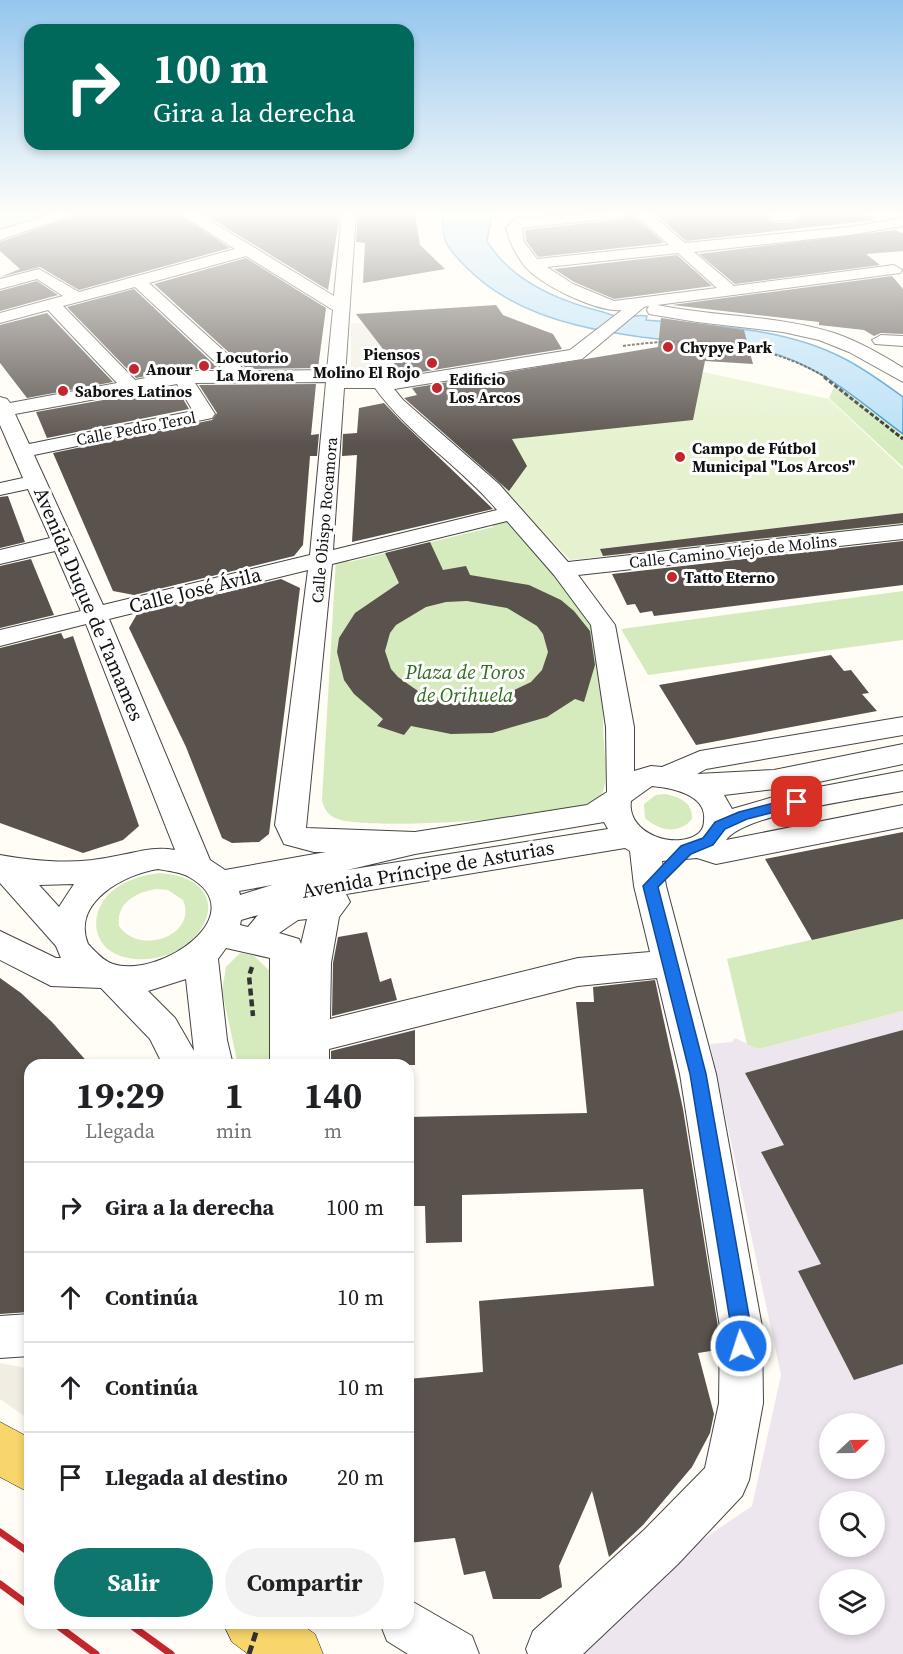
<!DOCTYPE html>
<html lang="es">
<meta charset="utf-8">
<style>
body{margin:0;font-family:"Source Serif 4",serif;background:#f2f2f2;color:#202124;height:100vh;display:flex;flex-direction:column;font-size:22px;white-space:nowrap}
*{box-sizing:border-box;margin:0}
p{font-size:20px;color:#757577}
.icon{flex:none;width:33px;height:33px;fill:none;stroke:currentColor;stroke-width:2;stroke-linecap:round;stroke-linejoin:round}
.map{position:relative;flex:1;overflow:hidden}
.details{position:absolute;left:24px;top:1059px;width:390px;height:570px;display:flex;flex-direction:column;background:#fff;border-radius:18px;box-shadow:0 3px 9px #0003}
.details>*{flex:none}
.guide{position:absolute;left:24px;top:24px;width:390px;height:126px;border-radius:18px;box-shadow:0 3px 9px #0003;background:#00695c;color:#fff;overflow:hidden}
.needle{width:39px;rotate:68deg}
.fabs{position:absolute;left:819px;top:1413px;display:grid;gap:12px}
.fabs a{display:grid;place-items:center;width:66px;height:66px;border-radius:50%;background:#fff;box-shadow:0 3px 9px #0003;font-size:30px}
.pin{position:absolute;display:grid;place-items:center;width:51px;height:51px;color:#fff;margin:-26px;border-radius:12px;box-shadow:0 3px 9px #0006}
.me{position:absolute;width:66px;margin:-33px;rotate:356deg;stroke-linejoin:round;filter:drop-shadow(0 0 4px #0008)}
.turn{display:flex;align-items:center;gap:21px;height:126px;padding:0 30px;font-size:27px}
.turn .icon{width:78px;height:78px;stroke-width:2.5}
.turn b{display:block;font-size:42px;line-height:51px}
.eta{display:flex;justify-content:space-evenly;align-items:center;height:102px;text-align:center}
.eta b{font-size:36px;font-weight:700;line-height:42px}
.cta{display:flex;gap:12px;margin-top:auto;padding:12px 30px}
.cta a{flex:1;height:69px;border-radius:36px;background:#0f766e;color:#fff;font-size:24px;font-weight:700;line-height:69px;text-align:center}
.cta a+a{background:#f2f2f2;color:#202124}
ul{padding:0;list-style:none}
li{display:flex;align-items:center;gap:18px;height:90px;padding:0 30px;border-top:2px solid #e0e0e0}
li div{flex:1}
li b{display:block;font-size:22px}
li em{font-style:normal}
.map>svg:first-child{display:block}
.industrial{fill:#eee6ef;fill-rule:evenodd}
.green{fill:#d5ebbd;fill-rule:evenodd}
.pitch{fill:#e6f2cf}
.plaza{fill:#f1ede2}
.water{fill:#b9e0f7;stroke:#3f96cf;stroke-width:1.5}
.building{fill:#5a524d;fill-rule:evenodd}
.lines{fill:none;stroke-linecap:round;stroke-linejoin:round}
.minor-casing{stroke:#444;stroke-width:2}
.major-casing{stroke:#222;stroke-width:1}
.path-far2{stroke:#333;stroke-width:2;stroke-dasharray:3 1.5;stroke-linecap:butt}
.path-far1{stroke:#333;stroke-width:3;stroke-dasharray:4.5 2;stroke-linecap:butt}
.path{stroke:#333;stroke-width:4.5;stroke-dasharray:7 4;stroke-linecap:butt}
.minor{fill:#fff;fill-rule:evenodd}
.major{fill:#f9d66b;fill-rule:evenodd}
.rail{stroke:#c4262e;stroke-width:7}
.path-bridge{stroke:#333;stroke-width:5;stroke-dasharray:9 4.5;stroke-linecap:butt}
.route{fill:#1a73e8;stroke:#114b97;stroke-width:1.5}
.poi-dot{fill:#c4262e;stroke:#fff;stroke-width:2}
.labels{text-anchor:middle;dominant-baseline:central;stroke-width:6;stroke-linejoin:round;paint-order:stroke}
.far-poi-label{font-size:16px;font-weight:bold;fill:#111;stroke:#fff;text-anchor:start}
.far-street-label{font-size:16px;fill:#111;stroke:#fff}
.street-label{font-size:20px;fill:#111;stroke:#fff}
.park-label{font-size:20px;font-style:italic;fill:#2f6b1f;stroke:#fff}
</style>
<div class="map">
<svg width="903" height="1654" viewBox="0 0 903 1654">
<rect width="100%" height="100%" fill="#fffdf5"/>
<!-- industrial -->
<path class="industrial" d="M903,1011V1654H580L662,1567L752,1506L781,1375L710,1044L732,1042L735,1038L759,1049ZM830,1424H874V1468H830ZM830,1502H874V1546H830ZM830,1580H874V1624H830Z"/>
<!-- green -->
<path class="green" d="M0,213H62L0,232Z
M836,383L903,434V467L829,398Z
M504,519C524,544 586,606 594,632C604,668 602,709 604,745C605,759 609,789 599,798C575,819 369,831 338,819C328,816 324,809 322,800L336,559L349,555V562L493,527V521Z
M903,591V640L648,675L621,629Z
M665,794C679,797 693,802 692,819C679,835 659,831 645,818L644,804L656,795Z
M160,873C253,881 195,975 124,957C92,949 88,914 110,893C124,880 142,875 160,873ZM157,889L168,890L183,900C198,936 139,956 119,926C116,902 137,892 157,889Z
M903,919V1011L759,1049L747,1044L727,959Z
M240,953L253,955L273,974L274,1065H238L222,991L226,967Z"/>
<!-- pitch -->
<path class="pitch" d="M703,372L829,399L903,469V524L570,560L453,440L702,375Z"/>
<!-- plaza -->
<path class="plaza" d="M351,323H364L404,377L351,378Z
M0,1363L30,1369V1420L0,1399Z"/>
<!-- water -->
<path class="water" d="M444,213H492L487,241C511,281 559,301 603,312C609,314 619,318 625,318C635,317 636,314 647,316L646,320C712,326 785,327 845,359C866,370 884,383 903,397V434C855,398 822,366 763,350C667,337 539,341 467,268C449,250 439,240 444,213Z"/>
<!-- building -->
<path class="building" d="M82,213H177L230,248L79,290L40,267L0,277L20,269L0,251V242Z
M202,213H340L328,290Z
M358,213H415L420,245L445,269L363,283L365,243L356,242Z
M654,213H769V220L780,223L795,221L809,213H861L876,220L686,241Z
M632,214L664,243L538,257L526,241L525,230L623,219Z
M895,230L903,233V251L866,254L880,265L735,284L699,254Z
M677,255L712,286L614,299L574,282L554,269Z
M246,258L326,308L318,368L247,369L154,284Z
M892,276L903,289V334L881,333L874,336L864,330L819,325V322L672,305Z
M37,281L58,295L0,311V291Z
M134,289L219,369H182L136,378L67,307Z
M496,305L503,315L553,334L562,349L403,375L356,314Z
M47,313L113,382L27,398L0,363V325Z
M661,318L744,330L753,364L705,361L693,420L512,439L527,466L509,491L404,398L417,395L412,388L658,347Z
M316,384L311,435L319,434L317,456H310L303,545L294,556L134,595L113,591L53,453L212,420L217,413L199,385Z
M176,387L189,409L47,438L36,412Z
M384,403L402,422L493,509L352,542L357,455L342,456L343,434L357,433L359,408Z
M8,496L25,542L0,548V497Z
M903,513V523L603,556L600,549Z
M903,541V585L654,616L652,611L640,613L635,604L627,605L612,574Z
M430,542L443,570L466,566L470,575L529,585L561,600L574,611L590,631L595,665L584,702L575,699L547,717L492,733L451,734L411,726L404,735L377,726L383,719L354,694L344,680L337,652L339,638L355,613L399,583L385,553ZM467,601L507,608L537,626L543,634L548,652L542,670L531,682L502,696L460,701L438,698L418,691L398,677L391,669L385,651L390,633L396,625L426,607L446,602Z
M31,559L54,615L0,628V566Z
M281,579L300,588L269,834L259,842L232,843L222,838L186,747L129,628L137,614Z
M61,633L64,639L73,636L139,826L123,840L83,853L0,823V648Z
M831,655L844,671L851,670L869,693L862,694L877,711L696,745L659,685Z
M903,832V919L812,940L765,859Z
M367,932L380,982L391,978L397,1000L332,1016L333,963L338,937Z
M0,978L21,993L52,1022L90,1065H30V1312L0,1314Z
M655,980L683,1109L718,1327L717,1350L698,1353L714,1414L710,1433L692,1467L643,1525L609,1557L592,1491L559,1566L562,1587L540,1599H493L485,1571L464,1575L455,1538L408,1543V1379L483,1372L479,1301L654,1286L643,1189L462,1195V1242L426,1243L425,1206H408V1117L587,1113L576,1002H594L593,987Z
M415,1030V1065H331V1051Z
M903,1030V1364L854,1380L798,1271L821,1264L761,1152L784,1145L745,1073Z"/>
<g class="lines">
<!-- minor casing -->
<g class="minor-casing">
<path id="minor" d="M55,213H78L0,240V230Z
M179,213H197L334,296L342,213H356L345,376L403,377L570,350L622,310C598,313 537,284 523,264C516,254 509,242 506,228L516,218L630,213L623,217L522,228L524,242L537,259L669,245L634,213H650L685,243L849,227L903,218V226L849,235L694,252L734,286L894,265L902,270L900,273L657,305C716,317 777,315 834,333C858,341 881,354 903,368V382L849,352L819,340L783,332L697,322L649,314L647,310L649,306L644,307L582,359L394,389L403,400L499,484L568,562L903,525V539L578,575L615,625L634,727V771L651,766L662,767L700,751L903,717V735L706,769L697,774L774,770L903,744V764L800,786L724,795L732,809L787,793L903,771V791C867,798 746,813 726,840L903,805V827L716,864L697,858L662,861L666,886L716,1074L762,1327L763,1403L749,1480L742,1496L678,1564L583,1654H528L526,1649L533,1631L644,1530L705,1468L719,1403L720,1327L680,1074L657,978L578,986L329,1049V1065H270V958L226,948L218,959L227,1040L233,1065H163L150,1039L101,988L51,986L0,960V931L56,958H61L56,946L0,883V855C40,862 76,865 116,856C138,852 153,846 175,850L86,624L0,646V630L81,611L55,551L0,564V550L50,538L28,489L0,495V483L23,478L0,425V397L7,399L10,403L117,383L48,310L0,323V313L63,296L37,279L0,289V279L39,269L79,292L235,249ZM678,253L717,288L614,301L573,284L547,267ZM246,256L333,310L327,370L246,371L149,283ZM135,287L225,371H182L135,380L63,306ZM326,382L310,555L103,605L34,455L212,418L215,414L195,383ZM177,384L193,411L29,444L15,414ZM344,388H375C409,435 460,466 497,510L333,550ZM507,521L554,575L591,625L606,727L607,792L587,805L415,832L306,828L332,564ZM308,570L275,825L284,844L314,852H326L225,870L210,860L109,619ZM652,786C671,788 707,794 704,820C704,825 703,829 699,833C677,851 626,834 631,801ZM604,822L608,829L347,870L415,854ZM625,848L630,851L634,886L650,952L578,958L330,1019L331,963L339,917L350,902L346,894ZM158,869C168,871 181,872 189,877C255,914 160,979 113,964C103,961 95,951 88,944C71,902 125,874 158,869ZM74,884L59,907L39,885ZM272,885L240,895L239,891ZM258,915L248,927L240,925L241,920ZM307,919L301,944L299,939L279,933L298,920ZM186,979L194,1051L175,1018L148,991Z
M771,213H807C799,220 781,222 771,219Z
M881,335L903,336V346L875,344L872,340Z
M30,1314V1356L0,1358V1316Z
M408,1599L472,1636L479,1654H408L387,1641L380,1623H408Z"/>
</g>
<!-- major casing -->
<g class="major-casing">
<path id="major" d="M0,1422L30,1438V1493L0,1477Z
M223,1623H299L315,1634L323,1654H248L232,1642Z"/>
</g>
<!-- path-far2 -->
<path class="path-far2" d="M623,346C692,336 766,341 827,378"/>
<!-- path-far1 -->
<path class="path-far1" d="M824,377L903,439"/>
<!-- path -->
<path class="path" d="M252,967L249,976L253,1016"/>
<!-- minor -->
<use href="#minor" class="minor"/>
<!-- major -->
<use href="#major" class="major"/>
<!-- rail -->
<path class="rail" d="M0,1532L30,1553
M0,1584L30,1606
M54,1623L96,1654
M128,1623L171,1654"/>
<!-- path-bridge -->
<path class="path-bridge" d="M249,1654L259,1623"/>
</g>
<!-- sky -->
<linearGradient id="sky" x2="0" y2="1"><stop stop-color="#95c6ee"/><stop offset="0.48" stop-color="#fffefa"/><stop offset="1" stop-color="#fffefa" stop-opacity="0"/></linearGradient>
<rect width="903" height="445" fill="url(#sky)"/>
<!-- route -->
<path class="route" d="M797,797L802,799V805L747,819L725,829L713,845L691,854L658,887L706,1074L751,1327V1346L748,1353L741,1356L734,1353L731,1327L690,1074L643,886L681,846L703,838L715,822L739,812Z"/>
<!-- markers -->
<g class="poi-dot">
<circle cx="668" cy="347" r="6"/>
<circle cx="432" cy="363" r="6"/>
<circle cx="204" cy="366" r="6"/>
<circle cx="134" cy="369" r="6"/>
<circle cx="437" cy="388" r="6"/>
<circle cx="63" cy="391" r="6"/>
<circle cx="680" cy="457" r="6"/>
<circle cx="672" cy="577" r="6"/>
</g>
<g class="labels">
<!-- far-poi labels -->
<g class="far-poi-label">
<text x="680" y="347">Chypye Park</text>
<text x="420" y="354" text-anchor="end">Piensos<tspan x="420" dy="18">Molino El Rojo</tspan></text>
<text x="216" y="357">Locutorio<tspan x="216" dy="18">La Morena</tspan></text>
<text x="146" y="369">Anour</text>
<text x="449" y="379">Edificio<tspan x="449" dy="18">Los Arcos</tspan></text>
<text x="75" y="391">Sabores Latinos</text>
<text x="692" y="448">Campo de Fútbol<tspan x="692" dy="18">Municipal "Los Arcos"</tspan></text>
<text x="684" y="577">Tatto Eterno</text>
</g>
<!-- far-street labels -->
<g class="far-street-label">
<text transform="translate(136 428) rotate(-11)">Calle Pedro Terol</text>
<text transform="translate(324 520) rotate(-85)">Calle Obispo Rocamora</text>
<text transform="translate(733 551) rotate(-6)">Calle Camino Viejo de Molins</text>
</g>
<!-- street labels -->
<g class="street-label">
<text transform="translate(195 590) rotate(-14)">Calle José Ávila</text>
<text transform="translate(89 604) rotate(67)">Avenida Duque de Tamames</text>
<text transform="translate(428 869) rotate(-10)">Avenida Príncipe de Asturias</text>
</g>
<!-- park labels -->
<g class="park-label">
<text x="465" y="672">Plaza de Toros<tspan x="465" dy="23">de Orihuela</tspan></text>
</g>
</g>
</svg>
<div class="fabs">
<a><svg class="needle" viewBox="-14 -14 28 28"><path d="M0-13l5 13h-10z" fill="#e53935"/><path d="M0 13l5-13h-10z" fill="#757577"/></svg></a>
<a><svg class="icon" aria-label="search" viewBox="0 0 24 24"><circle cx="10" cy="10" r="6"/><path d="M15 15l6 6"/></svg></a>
<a><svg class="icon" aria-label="layers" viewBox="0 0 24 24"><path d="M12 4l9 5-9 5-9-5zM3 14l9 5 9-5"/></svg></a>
</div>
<div class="pin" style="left:797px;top:802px;background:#d93025"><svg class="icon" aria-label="arrive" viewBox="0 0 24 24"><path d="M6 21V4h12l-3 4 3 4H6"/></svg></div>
<svg class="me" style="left:741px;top:1346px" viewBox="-20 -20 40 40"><circle r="17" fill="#1a73e8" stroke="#fff" stroke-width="3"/><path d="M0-11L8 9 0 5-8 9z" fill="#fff"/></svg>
<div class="guide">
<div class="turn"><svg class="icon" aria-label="right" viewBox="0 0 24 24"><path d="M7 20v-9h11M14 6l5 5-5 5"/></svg><div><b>100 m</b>Gira a la derecha</div></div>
</div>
<section class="details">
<div class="eta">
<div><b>19:29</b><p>Llegada</p></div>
<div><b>1</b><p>min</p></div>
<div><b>140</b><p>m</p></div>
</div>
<ul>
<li><svg class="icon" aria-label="right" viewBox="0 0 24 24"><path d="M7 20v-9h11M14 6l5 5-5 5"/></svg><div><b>Gira a la derecha</b></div><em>100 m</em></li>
<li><svg class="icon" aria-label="ahead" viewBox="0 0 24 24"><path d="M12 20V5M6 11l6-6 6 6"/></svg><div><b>Continúa</b></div><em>10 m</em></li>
<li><svg class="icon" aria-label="ahead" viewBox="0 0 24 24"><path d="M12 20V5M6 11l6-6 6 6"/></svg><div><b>Continúa</b></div><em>10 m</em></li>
<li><svg class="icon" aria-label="arrive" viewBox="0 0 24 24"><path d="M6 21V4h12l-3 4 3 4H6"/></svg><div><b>Llegada al destino</b></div><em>20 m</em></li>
</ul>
<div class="cta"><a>Salir</a><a>Compartir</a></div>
</section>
</div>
